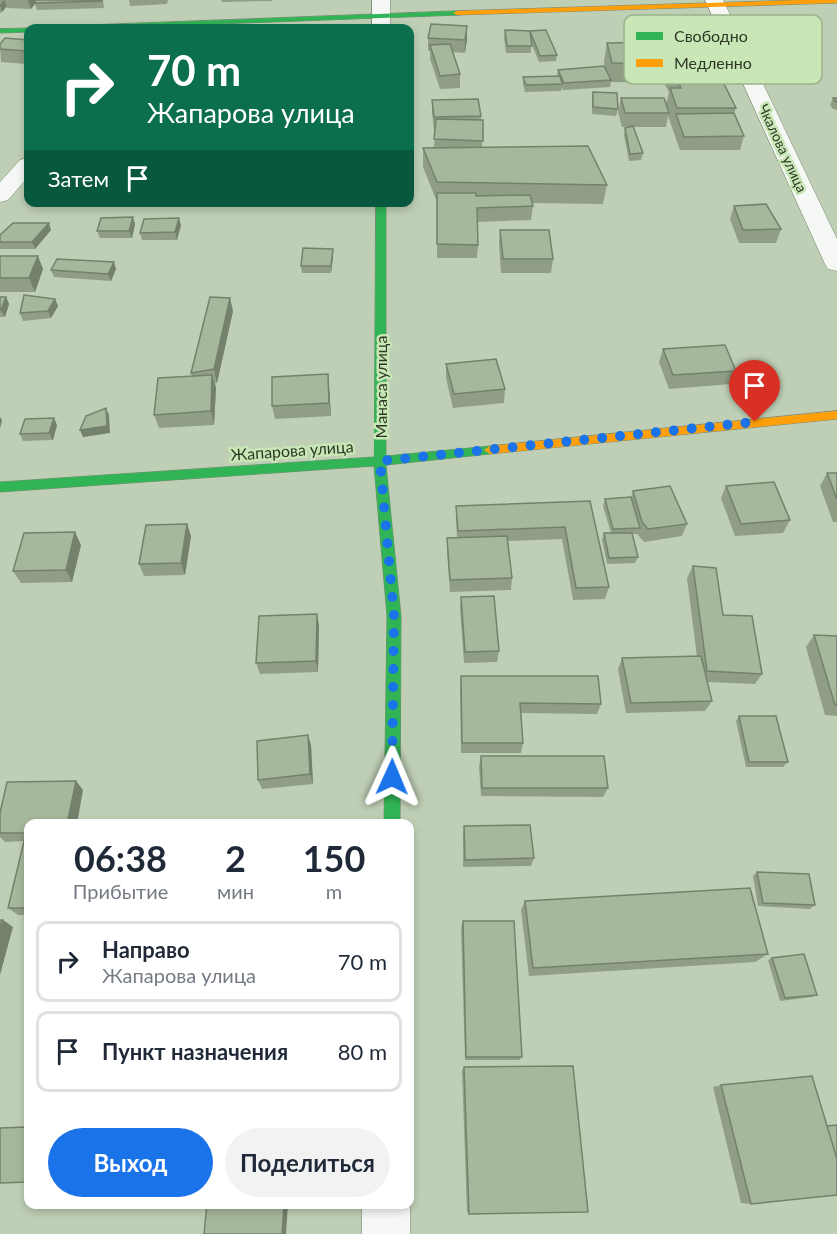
<!DOCTYPE html>
<html lang="ru">
<meta charset="utf-8">
<style>
body{margin:0;font-family:Lato,sans-serif;background:#f2f2f3;color:#1f2937;height:100vh;display:flex;flex-direction:column;font-size:22px;white-space:nowrap}
*{box-sizing:border-box;margin:0}
p{font-size:20px;color:#747a83}
.icon{flex:none;width:33px;height:33px;fill:none;stroke:currentColor;stroke-width:2;stroke-linecap:round;stroke-linejoin:round}
.map{position:relative;flex:1;overflow:hidden}
.drawer{position:absolute;left:24px;top:819px;width:390px;height:390px;display:flex;flex-direction:column;background:#fff;border-radius:12px;box-shadow:0 3px 9px #0003}
.drawer>*{flex:none}
.guide{position:absolute;left:24px;top:24px;width:390px;height:183px;border-radius:12px;box-shadow:0 3px 9px #0003;background:#0b6e4f;color:#fff;overflow:hidden}
.pin{position:absolute;display:grid;place-items:center;width:51px;height:51px;color:#fff;margin:-62px -26px;border-radius:50% 50% 50% 0;rotate:-45deg;box-shadow:0 0 6px #0007}
.pin .icon{rotate:45deg}
.me{position:absolute;width:66px;margin:-33px;rotate:1deg;stroke-linejoin:round;filter:drop-shadow(0 0 4px #0008)}
.turn{display:flex;align-items:center;gap:21px;height:126px;padding:0 24px;font-size:27px}
.turn .icon{width:78px;height:78px;stroke-width:2.5}
.turn b{display:block;font-size:42px;line-height:51px}
.then{display:flex;align-items:center;height:57px;padding:0 24px;background:#0003;gap:12px;font-size:22px}
.eta{display:flex;justify-content:space-evenly;align-items:center;height:102px;text-align:center}
.eta b{font-size:36px;font-weight:700;line-height:42px}
.cta{display:flex;gap:12px;margin-top:auto;padding:12px 24px}
.cta a{flex:1;height:69px;border-radius:36px;background:#1a73e8;color:#fff;font-size:24px;font-weight:700;line-height:69px;text-align:center}
.cta a+a{background:#f2f2f3;color:#1f2937}
ul{padding:0;list-style:none}
li{display:flex;align-items:center;gap:18px;height:81px;margin:0 12px 9px;padding:0 12px;border:3px solid #e0e1e3;border-radius:12px}
li div{flex:1}
li b{display:block;font-size:22px}
li em{font-style:normal}
.map>svg:first-child{display:block}
.lines{fill:none;stroke-linecap:round;stroke-linejoin:round}
.street-casing{stroke:#7c8975;stroke-width:1}
.fast-casing{stroke:#7c8975;stroke-width:1}
.slow-casing{stroke:#7c8975;stroke-width:1}
.street{fill:#f5f8f4;fill-rule:evenodd}
.fast{fill:#30b455;fill-rule:evenodd}
.slow{fill:#ff9f0a;fill-rule:evenodd}
.wall{fill:#8f9e85}
.shaded-wall{fill:#74816c}
.building{fill:#a6b89b;stroke:#74816c;stroke-width:1.5}
.route{stroke:#1a73e8;stroke-width:10;stroke-dasharray:0 18}
.labels{text-anchor:middle;dominant-baseline:central;stroke-width:5;stroke-linejoin:round;paint-order:stroke}
.far-street-label{font-size:14px;fill:#2c3825;stroke:#c9e7b6}
.street-label{font-size:16px;fill:#2c3825;stroke:#c9e7b6}
.key{fill:#c9e7b6;stroke:#9ab28a;stroke-width:1.5}
.key-label{font-size:16px;fill:#2c3825}
</style>
<div class="map">
<svg width="837" height="1234" viewBox="0 0 837 1234">
<rect width="100%" height="100%" fill="#bfcfb5"/>
<g class="lines">
<!-- street casing -->
<g class="street-casing">
<path id="street" d="M372,0H390V28H372Z
M705,0H723L837,239V271L828,269L825,264Z
M28,158V177L8,200L0,202V182L20,160Z
M410,1203V1234H362V1204Z"/>
</g>
<!-- fast casing -->
<g class="fast-casing">
<path id="fast" d="M457,11L461,13L460,15L110,28H61L65,26Z
M28,28H31H28V32L0,33V29Z
M376,202H386V456L490,446L496,450L490,454L386,465L401,616L400,824H384L387,616L374,466L0,492V482L374,457Z"/>
</g>
<!-- slow casing -->
<g class="slow-casing">
<path id="slow" d="M800,0H837V3L457,15L453,13L457,11Z
M837,411V419L490,454L484,450L490,446Z"/>
</g>
<!-- street -->
<use href="#street" class="street"/>
<!-- fast -->
<use href="#fast" class="fast"/>
<!-- slow -->
<use href="#slow" class="slow"/>
</g>
<!-- wall -->
<path class="wall" d="M0,0H103L104,8L37,10L35,4L31,9L7,8V6L2,12L0,13Z
M129,0H168L167,4L130,6Z
M221,0H272V1L222,2Z
M662,24L700,35L698,41L709,55L708,61L736,108L734,113L744,136L740,150H680L668,116L666,127H634L643,153L641,160L629,161L624,135L625,128L629,127H622L618,112L621,98L666,104L669,92L664,83L611,82L610,87L563,90L562,87L561,91L525,92L523,84V77L557,76L558,70L605,69L604,61L607,43L669,42L660,31Z
M467,26V39L465,53L453,52L460,74V88L440,89L430,59V51H428V38Z
M505,30L530,31L557,55L556,61L539,62L531,43V53H506L504,37Z
M28,40V64L1,62L0,44Z
M593,92L618,109L616,116L592,114V98Z
M833,98H837V110L833,109L830,105Z
M432,100L481,116V120H483L482,147L607,185L603,204L532,203L533,206L531,220L477,222L478,245L477,258H437V202L423,167V148L434,147L435,131H434L432,113Z
M32,202H69V203H32Z
M734,206L781,229L776,243H739L730,219Z
M135,224L132,238H100L97,231Z
M181,225L177,240H142L140,233Z
M51,230L35,249H0V235Z
M500,230L553,259L551,273H501L499,243Z
M333,249V256L331,273H302L301,266Z
M0,256L43,269L35,292H0Z
M116,269L111,281L54,277L51,270Z
M0,297H6L9,304L5,317H0Z
M55,299L58,306L51,318L23,321L20,313Z
M233,311L217,383H215L216,388L214,425L159,428L154,415L192,376L191,373Z
M663,349L736,371L731,384L669,389L659,362Z
M446,364L505,389L504,403L453,408L446,378Z
M329,387L331,416L275,419L272,406Z
M57,425L53,440L23,441L20,434Z
M827,473H837V522H833L820,486Z
M726,486L790,520L783,533L735,536L721,498Z
M633,491L687,524L682,536L644,542L637,534H632L638,557L635,563L607,564L602,540L604,533H611L603,506L605,499L631,497Z
M590,501L609,587L605,599L573,600L562,539L508,541L512,578L511,590L450,592L447,550V538H457L456,518V506Z
M187,524L191,536L185,575L144,576L139,564Z
M81,545L72,582L21,583L13,571Z
M693,566L762,674L755,684L707,682L712,701L705,711L626,713L618,669L622,658L697,657L687,578Z
M461,597L499,651L497,662L464,663L460,608Z
M319,625L318,672L260,674L256,663Z
M814,635L837,636V716L825,715L806,647Z
M461,676L601,704L597,714L521,713L523,743L521,753H461L460,687Z
M739,716L788,762L783,767H746L736,721Z
M311,745L313,784L262,789L258,780Z
M481,756L608,788L603,797L481,796L479,766Z
M76,781L83,790L28,824V915H18L8,908L24,841L5,842L0,837V813Z
M464,826L534,858L531,866L463,867V834Z
M757,872L815,905L810,909L758,906L753,876Z
M525,901L768,954L755,962L529,976L521,910Z
M463,921L522,1057L519,1060H465L461,928Z
M772,958L817,995L812,997L780,1001L768,960Z
M464,1067L469,1214L467,1212L462,1071Z
M721,1085L827,1126L751,1204L741,1203L713,1087Z"/>
<!-- shaded-wall -->
<path class="shaded-wall" d="M4,0L7,6L2,12L0,5Z
M28,0H38L31,9Z
M467,26V39L465,53V40Z
M133,217L135,224L132,238L129,231Z
M179,218L181,225L177,240L175,232Z
M49,223L51,230L35,249L32,242Z
M333,249V256L331,273V266Z
M38,256L43,269L35,292L29,278Z
M114,262L116,269L111,281L108,274Z
M6,297L9,304L5,317L1,310Z
M230,298L233,311L217,383L214,369Z
M55,299L58,306L51,318L48,311Z
M328,374L329,387L331,416L329,403Z
M212,375L216,388L214,425L211,411Z
M106,408L109,415L110,433L83,437L80,430Z
M0,417L2,420L0,429Z
M54,418L57,425L53,440L49,433Z
M187,524L191,536L185,575L181,563Z
M75,532L81,545L72,582L66,570Z
M317,614L319,625L318,672L316,661Z
M308,735L311,745L313,784L310,774Z
M76,781L83,790L77,824H67Z
M3,920L13,927L0,975V930Z
M284,1204H288L286,1234H282Z"/>
<!-- building -->
<path class="building" d="M36,0H102V1L34,3Z
M431,24L467,26L465,40L428,38Z
M505,30L530,31L532,46H507Z
M546,30L557,55L540,56L530,31Z
M5,38L28,40V51L0,49V44Z
M705,41L709,55H679L681,62L712,60L736,108H677L670,88H681L669,64L612,63L607,43Z
M450,44L460,74L440,76L430,45Z
M604,66L611,80L564,83L558,70Z
M560,76L562,84L526,85L523,77Z
M593,92L617,93L618,109L593,107Z
M621,98H664L669,113H625Z
M833,98H837V102H836Z
M478,99L481,116L434,117L432,100Z
M734,113L744,136L684,137L676,114Z
M436,119L483,120V141L434,139Z
M633,126L643,153L630,154L625,128Z
M588,146L607,185L437,182L423,148Z
M437,193H476V196L530,195L533,206L477,208L478,245L437,244Z
M766,204L781,229L743,230L734,206Z
M133,217L129,231H97L101,218Z
M179,218L175,232L140,233L144,219Z
M13,223H49L32,242H0V235Z
M500,230H549L553,259H503Z
M303,248L333,249L331,266H301Z
M0,256H38L29,278H0Z
M57,259L114,262L108,274L51,270Z
M24,295L55,299L48,311L20,313Z
M0,297H6L1,310H0Z
M210,297L230,298L214,369L191,373Z
M725,345L736,371L673,375L663,349Z
M496,359L505,389L454,394L446,364Z
M328,374L329,403L272,406V377Z
M212,375L211,411L154,415L158,378Z
M106,408L107,426L80,430L86,416Z
M54,418L49,433L20,434L25,419Z
M827,473H837V499Z
M774,482L790,520L741,524L726,486Z
M670,486L687,524L648,529L642,522L633,491Z
M631,497L640,528L613,529L605,499Z
M590,501L609,587L576,588L565,527L458,531L456,506Z
M187,524L181,563L139,564L146,525Z
M75,532L66,570L13,571L24,533Z
M604,533H632L638,557L609,558Z
M507,536L512,578L450,580L447,538Z
M693,566L716,568L723,615L752,616L762,674L707,671Z
M494,596L499,651L465,652L461,597Z
M317,614L316,661L256,663L259,616Z
M814,635L837,636V705H835Z
M701,656L712,701L631,703L622,658Z
M461,676H598L601,704L520,703L523,743H462Z
M739,716H776L788,762H749Z
M308,735L310,774L258,780L257,741Z
M481,756H604L608,788H482Z
M76,781L67,824H28V908H8L26,833H0V813L7,782Z
M530,825L534,858L465,860L464,826Z
M757,872L809,874L815,905L763,903Z
M750,888L768,954L533,968L525,901Z
M0,920H3L0,930Z
M463,921H514L522,1057H466Z
M804,954L817,995L785,998L772,958Z
M573,1066L588,1212L469,1214L464,1067Z
M812,1076L837,1159V1195L751,1204L721,1085Z
M837,1125V1159L827,1126Z
M28,1127V1182L0,1183V1128Z
M207,1204H284L282,1234H204Z"/>
<g class="lines">
<!-- route -->
<path class="route" d="M392,777L394,616L380,461L755,422"/>
</g>
<g class="labels">
<!-- far-street labels -->
<g class="far-street-label">
<text transform="translate(783 148) rotate(65)">Чкалова улица</text>
</g>
<!-- street labels -->
<g class="street-label">
<text transform="translate(380 387) rotate(-90)">Манаса улица</text>
<text transform="translate(292 450) rotate(-4)">Жапарова улица</text>
</g>
</g>
<!-- legend -->
<rect x="624" y="15" width="198" height="69" rx="9" class="key"/>
<rect x="636" y="32" width="27" height="8" fill="#30b455"/>
<rect x="636" y="59" width="27" height="8" fill="#ff9f0a"/>
<g class="key-label">
<text x="674" y="42">Свободно</text>
<text x="674" y="69">Медленно</text>
</g>
</svg>
<div class="pin" style="left:755px;top:422px;background:#d93025"><svg class="icon" aria-label="arrive" viewBox="0 0 24 24"><path d="M6 21V4h12l-3 4 3 4H6"/></svg></div>
<svg class="me" style="left:392px;top:777px" viewBox="-20 -20 40 40"><path d="M0-17L14 15 0 8-14 15z" fill="#1a73e8" stroke="#fff" stroke-width="4"/></svg>
<div class="guide">
<div class="turn"><svg class="icon" aria-label="right" viewBox="0 0 24 24"><path d="M7 20v-9h11M14 6l5 5-5 5"/></svg><div><b>70 m</b>Жапарова улица</div></div>
<div class="then">Затем<svg class="icon" aria-label="arrive" viewBox="0 0 24 24"><path d="M6 21V4h12l-3 4 3 4H6"/></svg></div>
</div>
<section class="drawer">
<div class="eta">
<div><b>06:38</b><p>Прибытие</p></div>
<div><b>2</b><p>мин</p></div>
<div><b>150</b><p>m</p></div>
</div>
<ul>
<li><svg class="icon" aria-label="right" viewBox="0 0 24 24"><path d="M7 20v-9h11M14 6l5 5-5 5"/></svg><div><b>Направо</b><p>Жапарова улица</p></div><em>70 m</em></li>
<li><svg class="icon" aria-label="arrive" viewBox="0 0 24 24"><path d="M6 21V4h12l-3 4 3 4H6"/></svg><div><b>Пункт назначения</b></div><em>80 m</em></li>
</ul>
<div class="cta"><a>Выход</a><a>Поделиться</a></div>
</section>
</div>
